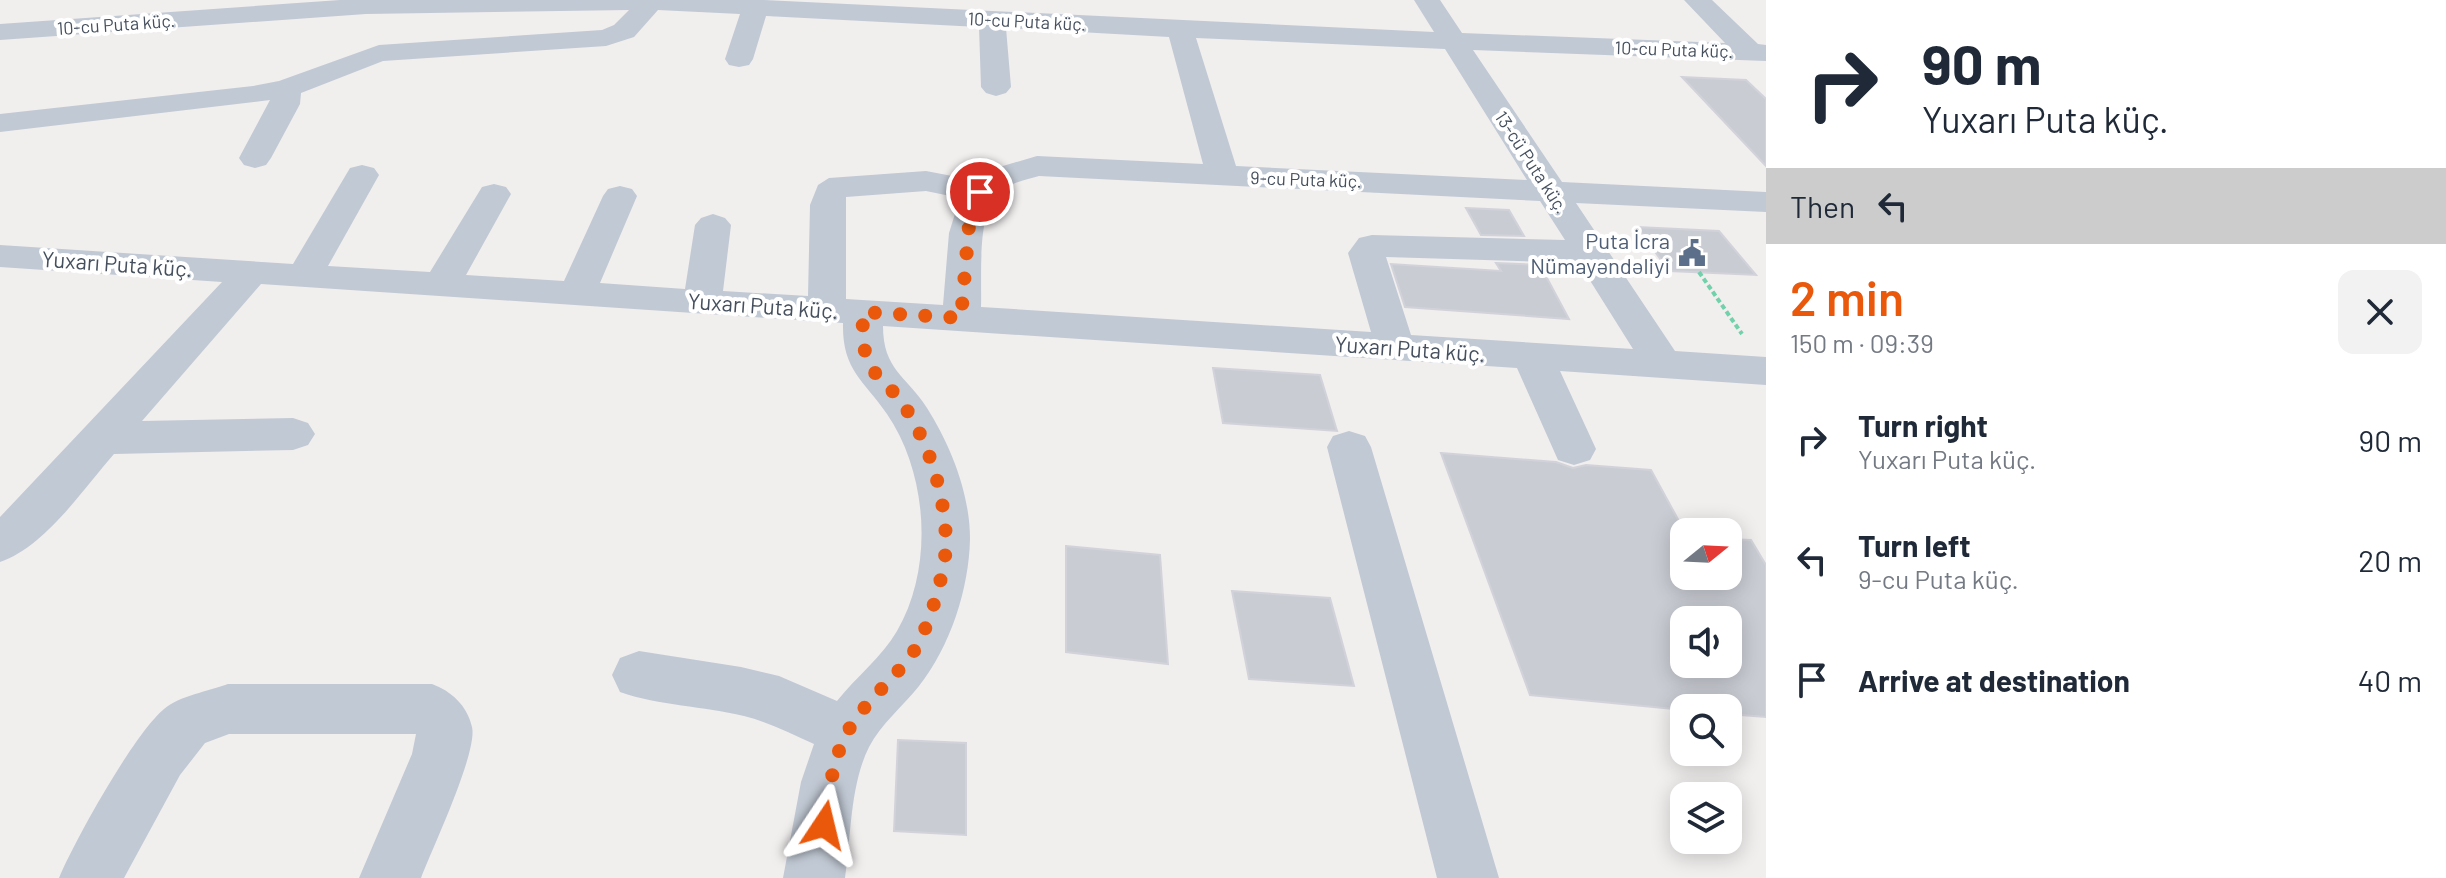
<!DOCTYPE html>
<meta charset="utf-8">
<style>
body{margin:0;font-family:Barlow,sans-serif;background:#f2f2f3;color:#1f2937;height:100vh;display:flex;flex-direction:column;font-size:30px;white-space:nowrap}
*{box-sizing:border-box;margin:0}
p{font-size:26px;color:#747a83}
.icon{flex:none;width:44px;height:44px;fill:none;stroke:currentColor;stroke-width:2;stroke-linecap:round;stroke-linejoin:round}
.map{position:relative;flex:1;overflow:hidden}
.details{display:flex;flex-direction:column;background:#fff;width:680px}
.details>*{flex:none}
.top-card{background:#fff;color:#1f2937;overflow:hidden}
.needle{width:52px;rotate:72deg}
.fabs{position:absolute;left:1670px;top:518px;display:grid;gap:16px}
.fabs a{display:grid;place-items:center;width:72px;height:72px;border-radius:16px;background:#fff;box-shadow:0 4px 20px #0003;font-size:40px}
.pin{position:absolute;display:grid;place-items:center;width:68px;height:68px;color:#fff;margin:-34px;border:4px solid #fff;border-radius:50%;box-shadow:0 2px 8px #0007}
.me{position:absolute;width:88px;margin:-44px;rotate:10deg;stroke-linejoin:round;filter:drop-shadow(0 0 6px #0008)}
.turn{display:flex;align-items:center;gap:28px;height:168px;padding:0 24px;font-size:36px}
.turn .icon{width:104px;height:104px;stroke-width:2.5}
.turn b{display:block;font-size:56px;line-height:68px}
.then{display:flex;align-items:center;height:76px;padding:0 24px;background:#0003;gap:16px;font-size:30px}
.round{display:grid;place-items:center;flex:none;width:84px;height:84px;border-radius:16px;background:#f2f2f3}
.headline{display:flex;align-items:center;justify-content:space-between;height:136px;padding:0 24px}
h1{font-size:48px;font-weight:600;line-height:60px;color:#ea580c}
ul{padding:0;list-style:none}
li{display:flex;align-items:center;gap:24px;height:120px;padding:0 24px}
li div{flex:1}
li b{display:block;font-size:30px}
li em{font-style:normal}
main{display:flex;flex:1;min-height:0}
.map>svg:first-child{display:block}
.building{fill:#caccd4;stroke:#d2d3da;stroke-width:2;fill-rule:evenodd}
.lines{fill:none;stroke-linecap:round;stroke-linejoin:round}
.path{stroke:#70d1ab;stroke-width:4;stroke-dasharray:5 3;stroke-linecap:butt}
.minor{fill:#c1c9d4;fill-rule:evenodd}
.route{stroke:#ea580c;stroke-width:14;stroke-dasharray:0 25.2}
.labels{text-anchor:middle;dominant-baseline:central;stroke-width:8;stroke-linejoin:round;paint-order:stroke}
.far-street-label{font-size:18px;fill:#454f5d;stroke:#fff}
.service-label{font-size:22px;fill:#4e5e75;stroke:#fff;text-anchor:end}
.street-label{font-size:22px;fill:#454f5d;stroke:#fff}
</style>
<main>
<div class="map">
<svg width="1766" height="878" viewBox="0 0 1766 878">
<rect width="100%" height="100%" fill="#f1eeee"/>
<!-- building -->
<path class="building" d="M1682,77L1746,80L1766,99V166Z
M1466,208L1509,210L1524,236L1481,235Z
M1637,227L1719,231L1756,275L1669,271Z
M1496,263L1540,265L1569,319L1405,307L1391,264L1501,271Z
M1213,368L1320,375L1337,431L1223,423Z
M1441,453L1556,462L1573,468L1586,465L1651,470L1685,532L1684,576H1728V539L1751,540L1766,565V717L1728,714V708L1684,710L1530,695ZM1684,620H1728V664H1684Z
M1066,546L1160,555L1168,664L1066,652Z
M1232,591L1330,598L1354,686L1249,679Z
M898,740L966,743V835L894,831Z"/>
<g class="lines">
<!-- path -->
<path class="path" d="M1699,272L1742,334"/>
<!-- minor -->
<path class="minor" d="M340,0H764L1434,32L1414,0H1440L1462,33L1725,43L1684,0H1712L1758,44L1766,45V61L1473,50L1562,182L1766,192V212L1576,203L1675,351L1766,357V385L1560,371L1596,449L1590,460L1574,465L1558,460L1517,368L883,326C883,370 906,375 927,408C951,446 970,494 970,539C969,589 950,647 919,686C903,706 881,724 869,747C850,785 851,837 845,878H783L801,782L814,744C790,733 768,722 744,716C703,706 660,706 620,692L612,675L620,658L639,651L741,667L779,676L837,701C856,677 882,657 897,631C934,568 928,474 887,414C863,379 842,370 843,323L261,284L142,421L293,418L308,423L315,434L308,445L293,450L114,454C83,489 45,547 0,562V517L222,282L0,267V245L293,264L350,168L362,165L374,168L379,175L328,266L430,272L482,187L494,184L506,187L511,194L466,275L564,281L603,196L608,189L620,186L632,189L637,196L600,283L685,289L695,225L701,218L713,214L725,218L731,225L723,291L808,296L810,205L818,185L829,178L926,171L973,180L996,168L1037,156L1203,164L1169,37L1006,28L1011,87L1006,93L996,96L986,93L981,87L979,27L766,16L753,59L749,65L739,67L729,65L725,59L740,14L658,10L634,37L606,46L383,61L301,93L300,104L271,158L266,165L255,168L244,165L239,158L270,100L0,132V114L253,86L279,81L379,45L602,30L614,25L629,10L366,14L0,40V24ZM1196,38L1445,49L1527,180L1236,166ZM1039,176L1540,201L1565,240L1372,235L1359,238L1348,253L1371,332L981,307C982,280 977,219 995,197C1004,184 1025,180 1039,176ZM926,191L960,198L949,233L943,305L846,299V197ZM1386,257L1579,263L1633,349L1411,335Z
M1349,431L1365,436L1371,447L1499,878H1437L1327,447L1333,436Z
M228,684H432C451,691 467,705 472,727C478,752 432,849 421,878H359L412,754L416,734H229L205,743L180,775L124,878H59C75,840 134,734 164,709C179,696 209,691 228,684Z"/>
</g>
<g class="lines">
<!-- route -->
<path class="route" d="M824,825C829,795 832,759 848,731C865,701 895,679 914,651C929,628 945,572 946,546C946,502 933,455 911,417C882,366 860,385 863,312L961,318L970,214L980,192"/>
</g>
<!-- icons -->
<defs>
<g id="civic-bare" transform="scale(2.16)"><path d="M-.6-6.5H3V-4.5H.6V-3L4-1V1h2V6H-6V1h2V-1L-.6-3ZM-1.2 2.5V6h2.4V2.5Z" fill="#5c6f8a" stroke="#fff" stroke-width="2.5" paint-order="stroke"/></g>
</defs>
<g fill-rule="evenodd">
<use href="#civic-bare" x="1692" y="253"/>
</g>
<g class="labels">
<!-- far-street labels -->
<g class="far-street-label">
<text transform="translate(1027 21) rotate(3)">10-cu Puta küç.</text>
<text transform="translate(116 24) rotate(-4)">10-cu Puta küç.</text>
<text transform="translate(1674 49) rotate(2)">10-cu Puta küç.</text>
<text transform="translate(1532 162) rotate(57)">13-cü Puta küç.</text>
<text transform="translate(1306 179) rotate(2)">9-cu Puta küç.</text>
</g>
<!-- service labels -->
<g class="service-label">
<text x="1670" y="240">Puta İcra<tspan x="1670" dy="25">Nümayəndəliyi</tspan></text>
</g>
<!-- street labels -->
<g class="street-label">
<text transform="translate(117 263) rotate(4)">Yuxarı Puta küç.</text>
<text transform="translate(763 305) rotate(4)">Yuxarı Puta küç.</text>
<text transform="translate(1410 348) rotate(4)">Yuxarı Puta küç.</text>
</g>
</g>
</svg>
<div class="fabs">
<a><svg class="needle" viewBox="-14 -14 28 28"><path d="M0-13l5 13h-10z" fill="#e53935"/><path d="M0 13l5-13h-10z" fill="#747a83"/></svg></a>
<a><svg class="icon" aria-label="sound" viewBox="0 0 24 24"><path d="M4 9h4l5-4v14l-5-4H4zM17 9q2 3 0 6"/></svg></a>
<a><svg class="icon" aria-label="search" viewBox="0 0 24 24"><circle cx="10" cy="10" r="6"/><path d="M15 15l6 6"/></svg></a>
<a><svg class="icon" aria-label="layers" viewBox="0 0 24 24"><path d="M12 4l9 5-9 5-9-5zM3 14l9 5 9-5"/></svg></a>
</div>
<div class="pin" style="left:980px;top:192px;background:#d93025"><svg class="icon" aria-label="arrive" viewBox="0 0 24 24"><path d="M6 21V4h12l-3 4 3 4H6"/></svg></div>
<svg class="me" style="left:824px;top:825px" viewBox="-20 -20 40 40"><path d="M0-17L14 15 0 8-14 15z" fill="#ea580c" stroke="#fff" stroke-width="4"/></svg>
</div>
<section class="details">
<div class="top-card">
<div class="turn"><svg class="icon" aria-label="right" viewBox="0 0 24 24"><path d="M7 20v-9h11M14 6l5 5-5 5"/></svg><div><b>90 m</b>Yuxarı Puta küç.</div></div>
<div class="then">Then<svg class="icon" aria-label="left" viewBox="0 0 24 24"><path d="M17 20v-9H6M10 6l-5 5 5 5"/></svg></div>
</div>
<div class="headline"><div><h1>2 min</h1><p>150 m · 09:39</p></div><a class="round"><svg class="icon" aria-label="close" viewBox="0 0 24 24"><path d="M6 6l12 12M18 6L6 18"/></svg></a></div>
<ul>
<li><svg class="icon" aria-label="right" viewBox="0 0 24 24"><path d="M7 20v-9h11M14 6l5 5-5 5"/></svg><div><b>Turn right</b><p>Yuxarı Puta küç.</p></div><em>90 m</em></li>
<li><svg class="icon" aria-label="left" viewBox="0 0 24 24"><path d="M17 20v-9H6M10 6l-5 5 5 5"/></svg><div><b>Turn left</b><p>9-cu Puta küç.</p></div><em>20 m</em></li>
<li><svg class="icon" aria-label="arrive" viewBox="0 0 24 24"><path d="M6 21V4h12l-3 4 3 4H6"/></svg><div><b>Arrive at destination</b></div><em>40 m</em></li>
</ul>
</section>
</main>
